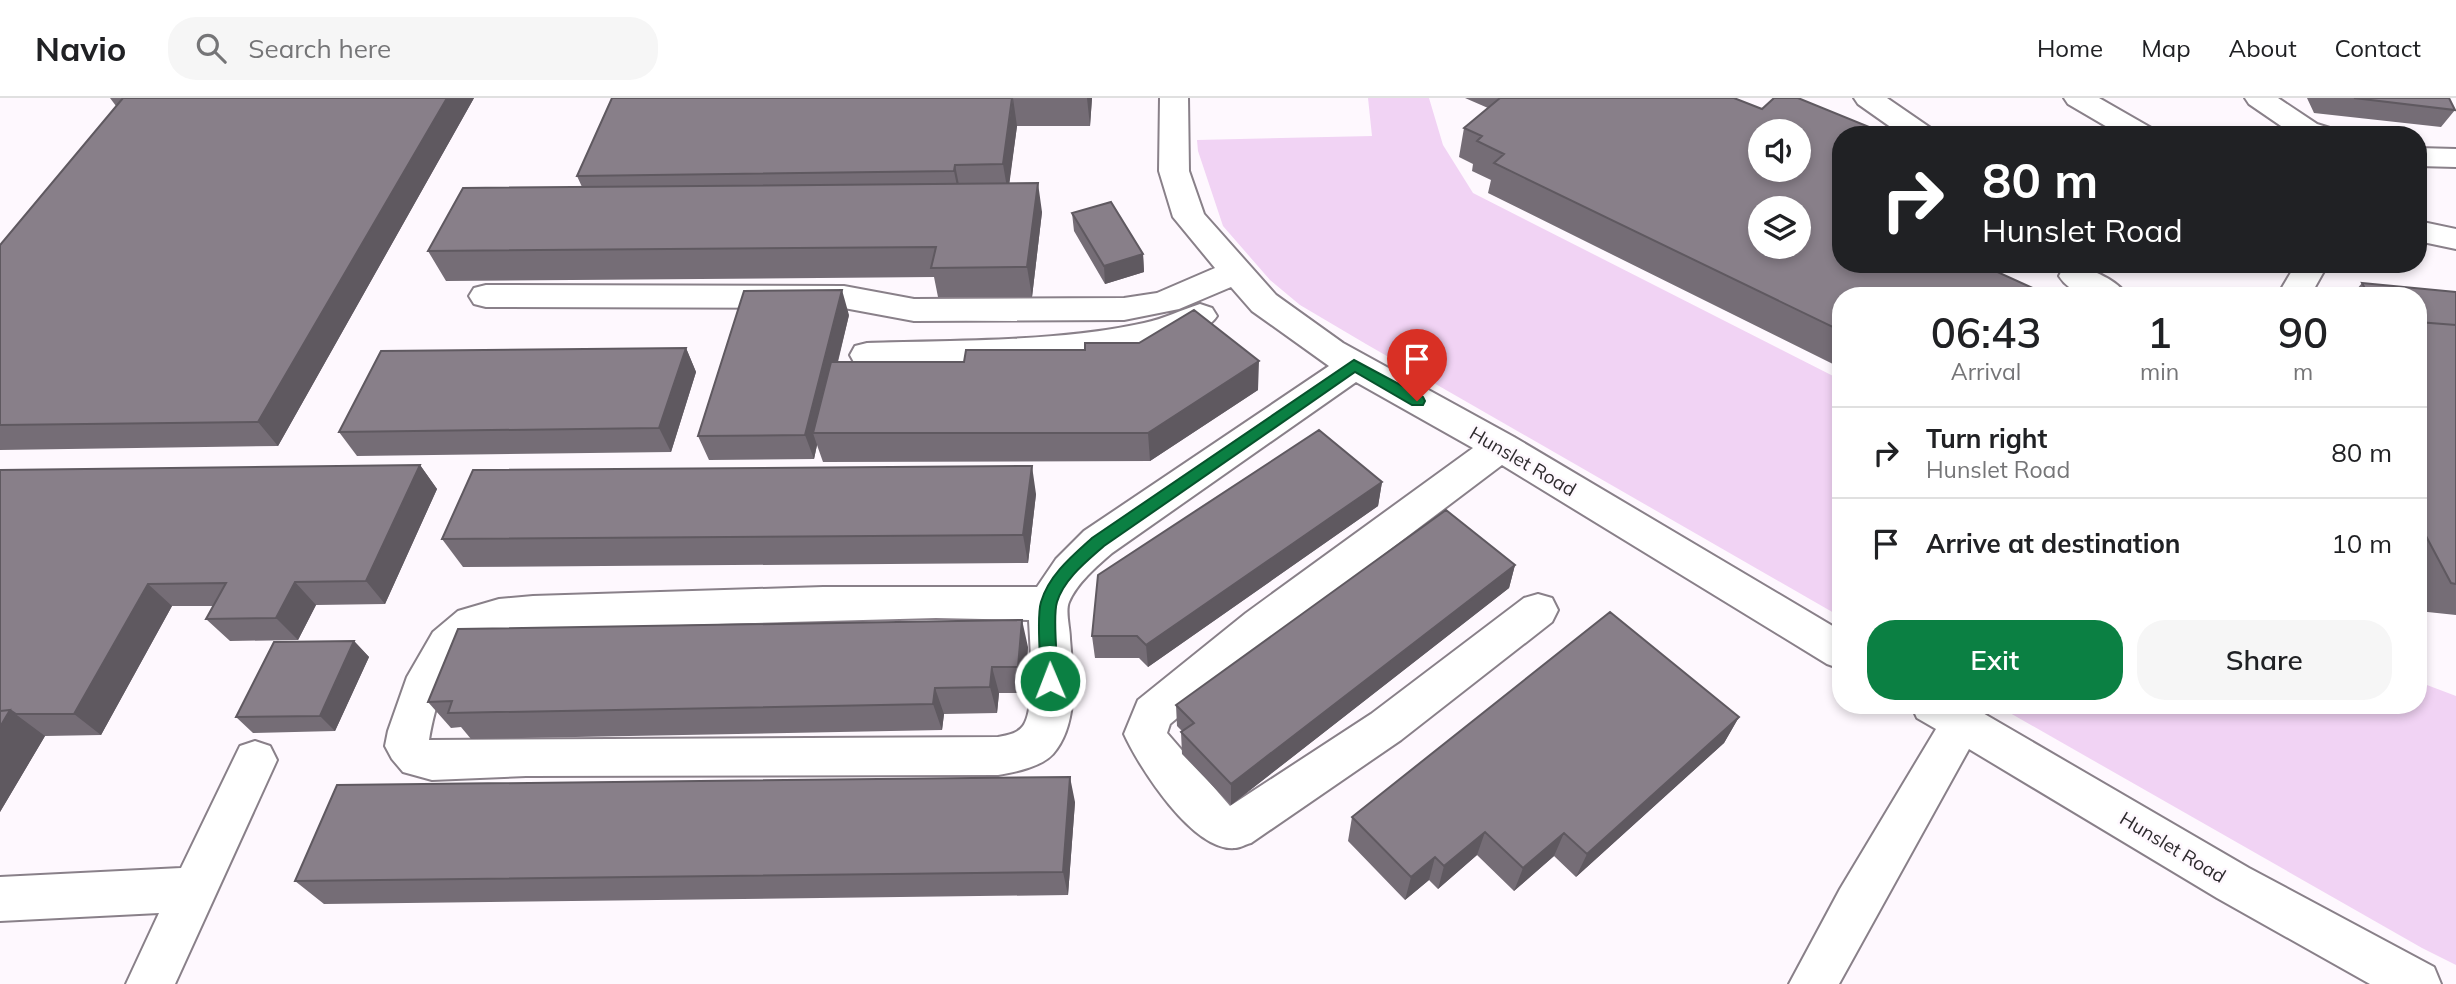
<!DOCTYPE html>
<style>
body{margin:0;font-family:Mulish,sans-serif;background:#f6f6f6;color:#202124;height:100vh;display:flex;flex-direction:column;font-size:26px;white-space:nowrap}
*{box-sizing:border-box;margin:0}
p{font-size:23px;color:#757577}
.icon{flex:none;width:38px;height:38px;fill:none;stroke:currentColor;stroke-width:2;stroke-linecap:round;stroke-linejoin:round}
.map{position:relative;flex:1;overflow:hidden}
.sheet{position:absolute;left:1832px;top:189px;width:595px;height:427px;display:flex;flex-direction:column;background:#fff;border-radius:28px;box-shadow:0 4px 10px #0003}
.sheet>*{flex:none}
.banner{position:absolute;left:1832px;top:28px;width:595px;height:147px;border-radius:28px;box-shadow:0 4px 10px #0003;background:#202124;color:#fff;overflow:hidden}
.controls{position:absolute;left:1748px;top:21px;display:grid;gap:14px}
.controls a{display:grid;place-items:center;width:63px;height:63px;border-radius:50%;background:#fff;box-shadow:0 4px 10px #0003;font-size:35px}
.pin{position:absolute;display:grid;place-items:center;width:60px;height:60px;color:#fff;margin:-72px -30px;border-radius:50% 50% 50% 0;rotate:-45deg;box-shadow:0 0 7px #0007}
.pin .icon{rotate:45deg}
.me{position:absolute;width:77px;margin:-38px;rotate:359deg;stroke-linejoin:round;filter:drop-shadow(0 0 5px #0008)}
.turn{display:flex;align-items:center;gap:24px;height:147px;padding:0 35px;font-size:32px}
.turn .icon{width:91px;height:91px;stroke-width:2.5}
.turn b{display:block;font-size:49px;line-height:60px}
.eta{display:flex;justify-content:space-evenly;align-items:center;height:119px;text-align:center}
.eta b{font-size:42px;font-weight:600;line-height:49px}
.button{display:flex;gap:14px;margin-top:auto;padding:14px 35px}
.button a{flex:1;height:80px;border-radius:28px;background:#0b8043;color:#fff;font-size:28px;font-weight:600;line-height:80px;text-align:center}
.button a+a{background:#f6f6f6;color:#202124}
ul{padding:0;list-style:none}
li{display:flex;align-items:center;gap:21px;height:91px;padding:0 35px;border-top:2px solid #e0e0e0}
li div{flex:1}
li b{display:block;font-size:26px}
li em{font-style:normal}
header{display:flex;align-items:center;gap:42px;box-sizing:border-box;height:98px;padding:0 35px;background:#fff;border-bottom:2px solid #e0e0e0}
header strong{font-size:33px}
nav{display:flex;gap:38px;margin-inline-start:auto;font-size:24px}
.search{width:490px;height:63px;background:#f6f6f6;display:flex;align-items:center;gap:18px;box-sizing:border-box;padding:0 24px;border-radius:28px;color:#757577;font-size:26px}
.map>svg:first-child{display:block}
.green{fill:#f1d3f4}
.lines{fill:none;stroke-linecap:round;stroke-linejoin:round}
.minor-casing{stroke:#898089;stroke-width:4}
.minor{fill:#fff;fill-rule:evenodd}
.wall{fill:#756d76}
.shaded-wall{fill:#5f5960}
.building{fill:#887f89;stroke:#5f5960;stroke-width:2;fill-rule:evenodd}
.route{fill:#0b8043;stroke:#07532c;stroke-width:2}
.labels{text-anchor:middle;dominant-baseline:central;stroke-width:5;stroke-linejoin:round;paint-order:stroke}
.street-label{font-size:19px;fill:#2e2b2e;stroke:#fef8fe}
</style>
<header>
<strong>Navio</strong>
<div class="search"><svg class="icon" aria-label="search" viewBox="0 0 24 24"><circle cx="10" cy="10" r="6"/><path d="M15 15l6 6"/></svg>Search here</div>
<nav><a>Home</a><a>Map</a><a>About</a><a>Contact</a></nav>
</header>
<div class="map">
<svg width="2456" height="886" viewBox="0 0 2456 886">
<rect width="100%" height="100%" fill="#fef8fe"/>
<!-- green -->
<path class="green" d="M1368,0H1429L1443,47L1473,95L1841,282V519L1366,246L1300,207L1270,182L1223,128L1198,53L1197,42L1372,38Z
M2419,584L2456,598V867L2422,850L1996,607H2418Z"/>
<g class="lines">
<!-- minor casing -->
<g class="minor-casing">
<path id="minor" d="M1160,0H1188L1189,73L1204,116L1276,197L1343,245L1514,339L1841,533V571L1827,566L1502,367L1274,539L1170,626L1167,635L1230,708L1371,616L1524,500L1538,496L1552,500L1558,512L1552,524L1401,642L1251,745C1246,746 1240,750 1235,750C1193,754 1139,669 1124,636L1138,602L1246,515L1473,350L1356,284L1112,455C1097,468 1077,485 1069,504C1065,513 1070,530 1070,541C1073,577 1079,626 1053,656C1041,669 1015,674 998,677L526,678L432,682L403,674L392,661L385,648L388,633L407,579L433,534L458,513L499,501L533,498L823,489H1037L1056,461L1084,433L1329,268L1252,213L1231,189L1179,211L1124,222L914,223L844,210L486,209L474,206L469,198L474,190L486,187L844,188L914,201L1124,200L1157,195L1215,170L1173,119L1159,73ZM936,520L1029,522C1030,544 1036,611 1023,628C1017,636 1007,637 998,639L429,642C435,606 449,557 484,538C498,531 518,532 533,531Z
M1854,0H1887L1932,31L1937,37H1902L1858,6Z
M2064,0H2099L2153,31L2158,37H2121L2068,6Z
M2245,0H2278L2317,26L2333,31L2338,37H2294L2249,6Z
M2418,50L2456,51V69L2418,68Z
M2418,123L2456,131V151L2418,143Z
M2296,166H2328L2310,198H2277Z
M2075,167C2092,172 2118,182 2127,198C2103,198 2074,202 2059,178L2063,170Z
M1200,206L1212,210L1217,218C1188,266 927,267 867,269L855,266L850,257L855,248L867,245C954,242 1060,244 1144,225C1164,221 1181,212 1200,206Z
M1911,607H1969L2249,770L2434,869L2441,886H2370L2217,800L1969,651L1839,886H1789L1840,791L1936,631L1917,620Z
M255,643L270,648L277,662L175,886H126L159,815L0,823V779L181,770L240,648Z"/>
</g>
<!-- minor -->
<use href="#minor" class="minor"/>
</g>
<!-- wall -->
<path class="wall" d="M110,0H474L278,348L0,352V147L116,8Z
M612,0H1092L1090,28H1017L1009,85L1042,114L1032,199H938L934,179L446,183L428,153L582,89L577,78Z
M1465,0H1734L1762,11L1879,33L1841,198V270L1488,95L1491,82L1472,73L1473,66L1459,59L1464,30L1488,10Z
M2307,0H2449L2455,12L2441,29L2314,15Z
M1072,115L1143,156L1144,174L1105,186L1074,133Z
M2362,185L2456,194V517L2418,513V198H2351Z
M849,217L838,264L1258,292L1150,363L823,364L817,347L814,361L709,362L698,338Z
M686,250L696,274L671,354L357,358L339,334Z
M420,367L437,391L385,506L316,507L298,542L230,543L206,521L213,508H172L101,637L45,638L0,714V372Z
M1382,384L1378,408L1148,569L1139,560H1095L1092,538Z
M1036,396L1028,465L463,469L442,441Z
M1515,467L1509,490L1231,707L1182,656L1181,634L1182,633L1177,628L1176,607Z
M354,543L369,559L335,633L253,635L236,619Z
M1028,549L1024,595H999L997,615L944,616L942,632L471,641L461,629L451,630L428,604Z
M1739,619L1724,645L1576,779L1554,758L1514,793L1477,757L1438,791L1429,782L1405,802L1348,743L1352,719Z
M1075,704L1068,797L324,806L295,783Z"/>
<!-- shaded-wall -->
<path class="shaded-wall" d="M447,0H474L278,348L258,324Z
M1013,0L1017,28L1008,96L1003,66Z
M1087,0H1092L1090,28Z
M955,67L961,97L960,103L954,73Z
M1038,85L1042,114L1032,199L1027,169Z
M1143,156L1144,174L1105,186L1104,168Z
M842,192L849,217L820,335H813L817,347L814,361L805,337Z
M686,250L696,274L671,354L659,330Z
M1259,263L1258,292L1150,363L1148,335Z
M420,367L437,391L385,506L366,483Z
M1032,368L1036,396L1028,465L1023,437Z
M1382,384L1378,408L1148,569L1146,547Z
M1515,467L1509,490L1231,707V686Z
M295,484L316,507L298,542L276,520Z
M148,486L172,508L101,637L74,616Z
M1022,522L1028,549L1024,595L1018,569Z
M354,543L369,559L335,633L320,618Z
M992,569L999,595L997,615L990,589Z
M935,590L944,616L942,632L933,606Z
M10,612L45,638L0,714V629Z
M1739,619L1724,645L1576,779L1587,756Z
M1070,679L1075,704L1068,797L1063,774Z
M1485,734L1477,757L1438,791L1444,768Z
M1564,735L1554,758L1514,793L1523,770Z
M1435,759L1429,782L1405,802L1411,779Z"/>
<!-- building -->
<path class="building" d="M123,0H447L258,324L0,327V147Z
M612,0H1012L1003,66L955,67L954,73L577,78Z
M1500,0H1734L1762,11L1774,0H1798L1879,33L1875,36L1876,37H1841V166H1980L2050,198H1841V233L1494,65L1504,56L1477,43L1482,38L1464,30ZM1760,33H1799V72H1760ZM1760,110H1799V149H1760Z
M2354,0H2449L2455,12Z
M1038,85L1027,169L931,170L936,149L428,153L463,90Z
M1111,104L1143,156L1104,168L1072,115Z
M2362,185L2456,194V227L2418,224V198H2369Z
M842,192L805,337L698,338L744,193Z
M1194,212L1259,263L1148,335H813L831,264H964L966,252H1085V245H1139Z
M2418,224L2456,227V486L2451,485L2418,423Z
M686,250L659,330L339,334L381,253Z
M1319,332L1382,384L1146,547L1137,538H1092L1098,477Z
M420,367L366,483L295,484L276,520L206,521L226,485L148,486L74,616H16L10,612L0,613V372Z
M1032,368L1023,437L442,441L473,372Z
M1446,412L1515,467L1231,686L1181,634L1194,625L1176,607Z
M1610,514L1739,619L1587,756L1564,735L1523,770L1485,734L1444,768L1435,759L1411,779L1352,719Z
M1022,522L1018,569H992L990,589L935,590L933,606L448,615L452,603L428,604L458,531Z
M354,543L320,618L236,619L274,544Z
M10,612L0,629V613Z
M1070,679L1063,774L295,783L337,687Z"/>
<!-- route -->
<path class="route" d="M1354,262L1423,299L1425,303L1423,307H1412L1355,274L1104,448C1086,464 1064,481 1057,504C1052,520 1058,564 1058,583L1056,588L1050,590L1044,588L1041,583C1041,564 1036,520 1041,504C1049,477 1072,458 1092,440Z"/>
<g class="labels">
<!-- street labels -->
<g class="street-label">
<text transform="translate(1523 363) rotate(30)">Hunslet Road</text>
<text transform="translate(2173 749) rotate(31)">Hunslet Road</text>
</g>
</g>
</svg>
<div class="controls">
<a><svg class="icon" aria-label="sound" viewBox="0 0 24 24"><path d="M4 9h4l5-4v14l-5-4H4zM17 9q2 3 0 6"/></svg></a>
<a><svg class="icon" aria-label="layers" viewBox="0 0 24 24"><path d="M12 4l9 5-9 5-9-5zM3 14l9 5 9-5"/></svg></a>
</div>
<div class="pin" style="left:1417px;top:303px;background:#d93025"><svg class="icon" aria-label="arrive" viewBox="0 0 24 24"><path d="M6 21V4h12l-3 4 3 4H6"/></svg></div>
<svg class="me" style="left:1050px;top:583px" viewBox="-20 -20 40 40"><circle r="17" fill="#0b8043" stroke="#fff" stroke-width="3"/><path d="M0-11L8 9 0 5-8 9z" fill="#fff"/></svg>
<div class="banner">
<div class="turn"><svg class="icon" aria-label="right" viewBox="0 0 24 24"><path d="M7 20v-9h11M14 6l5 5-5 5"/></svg><div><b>80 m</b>Hunslet Road</div></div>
</div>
<section class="sheet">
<div class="eta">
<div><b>06:43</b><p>Arrival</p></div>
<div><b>1</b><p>min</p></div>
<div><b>90</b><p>m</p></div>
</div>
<ul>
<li><svg class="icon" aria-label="right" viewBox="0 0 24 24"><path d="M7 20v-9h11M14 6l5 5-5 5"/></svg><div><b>Turn right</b><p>Hunslet Road</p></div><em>80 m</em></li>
<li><svg class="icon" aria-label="arrive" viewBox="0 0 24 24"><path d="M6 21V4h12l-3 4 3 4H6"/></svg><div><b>Arrive at destination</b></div><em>10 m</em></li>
</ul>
<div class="button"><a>Exit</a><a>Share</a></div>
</section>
</div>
